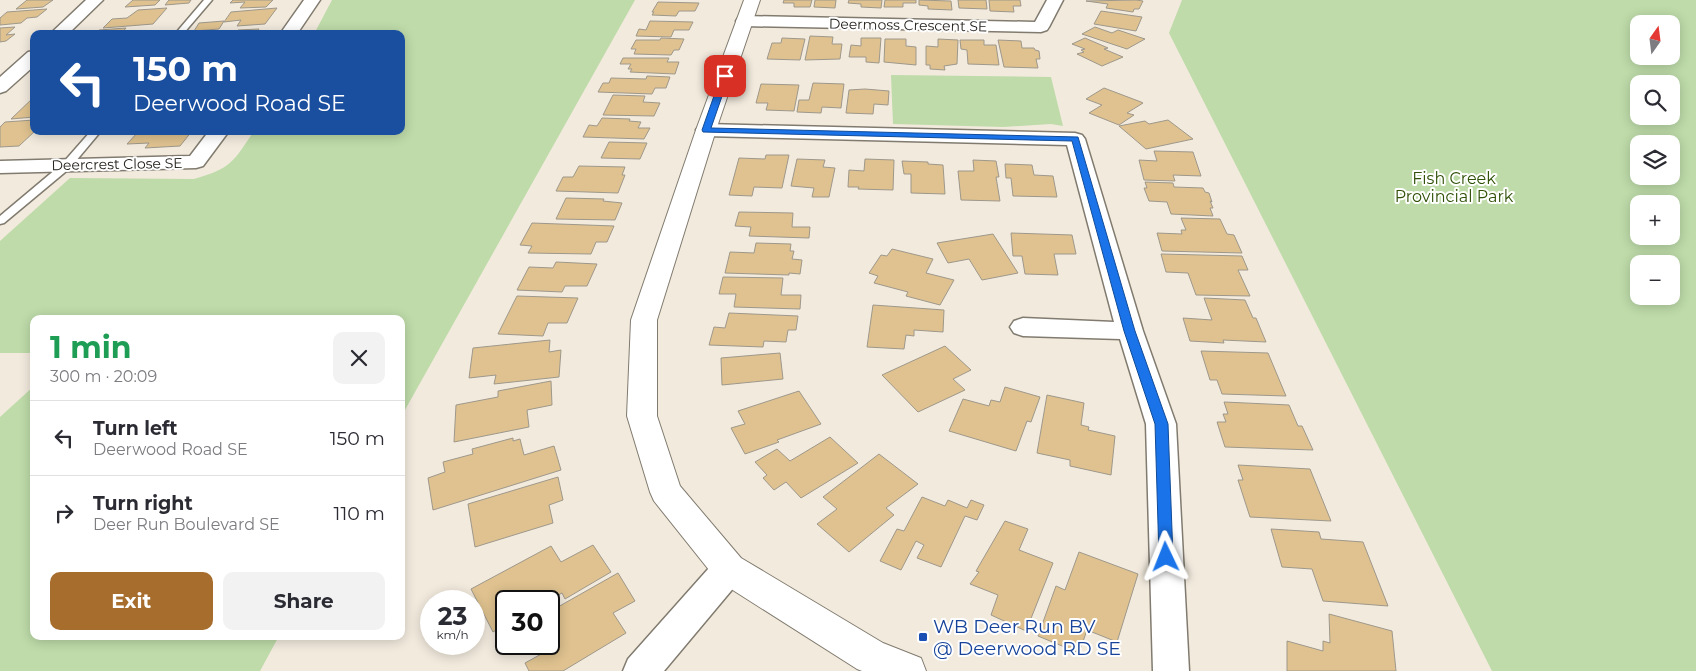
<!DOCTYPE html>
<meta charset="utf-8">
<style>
body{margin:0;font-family:Montserrat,sans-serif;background:#f2f2f3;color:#2b2b33;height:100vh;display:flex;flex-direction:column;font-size:19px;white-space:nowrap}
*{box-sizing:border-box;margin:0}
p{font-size:16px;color:#7c7c81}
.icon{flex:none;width:28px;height:28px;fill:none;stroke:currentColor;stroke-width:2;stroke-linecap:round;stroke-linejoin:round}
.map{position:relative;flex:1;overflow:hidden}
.sheet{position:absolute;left:30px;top:315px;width:375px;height:325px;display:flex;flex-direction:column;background:#fff;border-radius:10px;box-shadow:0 2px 12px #0003}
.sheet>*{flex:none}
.guide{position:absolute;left:30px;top:30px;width:375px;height:105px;border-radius:10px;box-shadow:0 2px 12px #0003;background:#1a4fa0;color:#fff;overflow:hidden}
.needle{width:32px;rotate:14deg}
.tools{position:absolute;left:1630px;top:15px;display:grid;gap:10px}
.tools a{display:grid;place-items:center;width:50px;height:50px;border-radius:10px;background:#fff;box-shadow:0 2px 12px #0003;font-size:25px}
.speed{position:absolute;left:420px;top:590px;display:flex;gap:10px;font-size:25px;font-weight:700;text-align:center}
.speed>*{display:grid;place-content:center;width:65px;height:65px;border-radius:50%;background:#fff;box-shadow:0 2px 12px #0003;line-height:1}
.speed small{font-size:12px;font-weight:400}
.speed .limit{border:2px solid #111;border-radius:8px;background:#fff;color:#111}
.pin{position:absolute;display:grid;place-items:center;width:42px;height:42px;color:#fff;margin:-21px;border-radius:10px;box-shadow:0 2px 8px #0006}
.me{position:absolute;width:55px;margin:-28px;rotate:358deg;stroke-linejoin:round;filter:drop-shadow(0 0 4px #0008)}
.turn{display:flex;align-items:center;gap:18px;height:105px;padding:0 20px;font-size:22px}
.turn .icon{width:65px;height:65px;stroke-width:2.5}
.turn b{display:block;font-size:35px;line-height:42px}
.round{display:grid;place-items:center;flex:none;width:52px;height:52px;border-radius:10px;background:#f2f2f3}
.headline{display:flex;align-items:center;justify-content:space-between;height:85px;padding:0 20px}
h1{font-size:30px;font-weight:700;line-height:38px;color:#1e9e55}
.primary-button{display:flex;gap:10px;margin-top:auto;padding:10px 20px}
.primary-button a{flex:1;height:58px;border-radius:10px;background:#a76d2d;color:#fff;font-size:20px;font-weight:700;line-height:58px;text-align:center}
.primary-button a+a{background:#f2f2f3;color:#2b2b33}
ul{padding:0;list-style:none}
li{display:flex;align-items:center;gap:15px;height:75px;padding:0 20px;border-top:1px solid #e1e1e2}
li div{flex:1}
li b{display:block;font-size:19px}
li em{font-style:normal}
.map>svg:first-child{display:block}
.green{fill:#bedba9;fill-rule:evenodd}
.building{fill:#dfc28f;stroke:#9e988b}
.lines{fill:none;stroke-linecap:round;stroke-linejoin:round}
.service-casing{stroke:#817b6f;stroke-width:3}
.minor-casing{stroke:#817b6f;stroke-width:3}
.tertiary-casing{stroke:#817b6f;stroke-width:2}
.service{fill:#fff;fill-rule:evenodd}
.minor{fill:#fff;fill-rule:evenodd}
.tertiary{fill:#fff;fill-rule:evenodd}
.route{fill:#1a73e8;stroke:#114b97}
.transit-dot{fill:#1a4fb4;stroke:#fff;stroke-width:2}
.labels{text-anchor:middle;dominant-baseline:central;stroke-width:4;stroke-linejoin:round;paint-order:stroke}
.far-street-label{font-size:14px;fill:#26231e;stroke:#fff}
.park-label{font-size:16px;fill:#2f5006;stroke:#fff}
.near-transit-label{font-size:19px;fill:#164399;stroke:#fff;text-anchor:start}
</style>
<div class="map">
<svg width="1696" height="671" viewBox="0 0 1696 671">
<rect width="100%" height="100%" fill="#f2eadd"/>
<!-- green -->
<path class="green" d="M332,0H635L401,417V319H34V353H0V241L70,178L194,179C232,168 233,162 254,131H401V34H314Z
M1182,0H1696V671H1492L1169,33ZM1639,24H1671V56H1639ZM1639,84H1671V116H1639ZM1639,144H1671V176H1639ZM1639,204H1671V236H1639ZM1639,264H1671V296H1639Z
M891,75L1051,77L1063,126L1051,124L1003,127L893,124Z
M34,386V636H279L260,671H0V417Z"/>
<!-- building -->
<path class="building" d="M27,0H53L43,7L16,9Z
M133,0H160L155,5L125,7Z
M169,0H191L189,3L165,5Z
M233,0H273L266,7L240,8L245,2L230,3Z
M784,0H812L810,7H794V3H783Z
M815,0H836L835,8L814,7Z
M849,0H882L881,8L861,7V4L848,3Z
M885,0H916V3H903V7H884Z
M919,0L951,1L952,10L928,9V6L919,5Z
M958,0H986L987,9L959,8Z
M989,0H1020L1021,6H1013L1014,12L990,11Z
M1136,0L1143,1L1139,9H1134L1133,12L1106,8L1108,4L1086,1Z
M658,2L699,3L695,11H679L676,16L652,15L654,12H652Z
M167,8L153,24L103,28L112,19L127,18L138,10Z
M277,8L265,24L237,26L241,20L224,22L231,12Z
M47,9L37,17L27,18L21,23L0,25V18L7,12Z
M1101,11L1142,17L1136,31L1094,24Z
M224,21L219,29L194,31L199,23Z
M650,21L693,22L689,30H674L671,37L636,36L639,29L646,30Z
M15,27L6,35L15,34L6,41L0,42V28Z
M1095,27L1112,33L1118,30L1145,39L1127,49L1082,34Z
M126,28L121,34H95L99,30Z
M259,29L256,34H219L236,32L238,30Z
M810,36L833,37L832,44H842L840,59L805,60Z
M661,38L684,39L679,50H674L671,55L634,54L636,49H631L636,40H660Z
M782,38L805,39L800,60L767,59L772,43H781Z
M861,38H881L879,63L866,62V57H849L851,45L861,46Z
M1085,38L1108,48L1104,49L1123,57L1102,66L1077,54L1084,52L1081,50L1085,49L1072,44Z
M885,39H906V46L916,47V65L884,62Z
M938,39L958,40L957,64L944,66L945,70L930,69V65H926V46L938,47Z
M960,40H984V45H996L999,65L968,64L967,50L961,49Z
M998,40L1021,41L1022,48H1034L1035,50L1039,51L1040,59H1036L1038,68L1004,67Z
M623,58H669L667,62H679L675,74L630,72L632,69H628L631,64H620Z
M647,76L670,77L666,88H655L652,94L598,92L603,83H609L611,78L646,79Z
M813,83L844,84L841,108L822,107L821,113L797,112L799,100H809Z
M761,84L799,85L794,111L766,110L768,103H756Z
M1104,88L1141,102L1143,103L1127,113L1134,115L1119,125L1089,113L1102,105L1086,99Z
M865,89L889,91L888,105L874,104L873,114L846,113L849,90Z
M613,95L645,96L643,102L660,103L654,116L603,115Z
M34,97V117L11,119Z
M602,118L630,119L629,121L641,122L638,128H650L644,139L583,137L589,125L597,126Z
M34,120L35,131L19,146L0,147V127L5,122Z
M1168,120L1193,139L1146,149L1119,126L1145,121L1149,124Z
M139,131L179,132L192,131L180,146L145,148L149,143L127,144Z
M609,142L647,143L640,159L601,158Z
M1154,151L1193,152L1201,176L1173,175L1175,181L1144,180L1139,160L1157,161Z
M766,155H789L782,188L754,187L752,196L729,195L739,158L765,159Z
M797,159L825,160L823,167L835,168L829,197H812L814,188L791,186Z
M865,159L894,160L893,190L858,189L859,187H848L849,170L864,171Z
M973,160L996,161L999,177H996L1000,201L961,200L958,171H974Z
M902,161L928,162V164L943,165L945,194L911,193V174H904Z
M1005,164L1032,165L1034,175L1053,176L1057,197L1013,196L1011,178H1006Z
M579,166L625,167L622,175H625L618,193L556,191L563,177H573Z
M1145,182L1173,183L1174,187L1203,188L1205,192L1209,193L1212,202L1210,201L1213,208H1210L1213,216L1171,214L1167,202L1149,201L1144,188H1147Z
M566,198L604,199L603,201L622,203L615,220L556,219Z
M739,212L793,213L792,227H810L809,238L749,236L751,227L735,226Z
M1181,218L1220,219L1227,234L1234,235L1242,253L1162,251L1157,233L1182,234L1181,230H1186Z
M532,223L614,226L607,242H596L591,254L528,253L532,246L520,245Z
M1011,233L1072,235L1076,254H1054L1058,275L1025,274L1022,256H1013Z
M993,234L1018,273L982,280L969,259L948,263L937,243Z
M756,243L791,244L790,251H794L792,259L802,260L800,274L789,273V275L725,273L730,252L754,253Z
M892,249L933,259L926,273L954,280L940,305L906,296L908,292L874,283L878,276L869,273L881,255L887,256Z
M1161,254L1242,256L1248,270H1238L1250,296L1196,295L1188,273L1166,272Z
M556,262L597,264L587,286H565L562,292L517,290L529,267L553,268Z
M723,277L783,278L781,295H801L800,309L734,307L736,294H719Z
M517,296L578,298L567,323H548L543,336L498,334Z
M1204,298L1245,300L1253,318H1256L1266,342L1223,340L1224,343L1190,341L1183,318L1212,320Z
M873,305L944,310L943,332L914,330V336L906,335L904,349L867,347Z
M729,313L798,316L796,330H788L786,342L764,341L763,347L709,345L714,327L725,328Z
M550,340L549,352L561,350L559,377L494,384L496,375L469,378L473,348Z
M945,346L971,370L953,379L965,390L918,412L882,375Z
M1201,351L1268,353L1286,396L1222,394L1217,380H1210Z
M780,353L783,379L722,385L721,358Z
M551,381L552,405L527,410L529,427L454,442L456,405L498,397V391Z
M1005,387L1040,397L1031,422L1027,421L1016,451L949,431L963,399L989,406L991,400L1000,402Z
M799,391L821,424L777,440L779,442L745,454L731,428L745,424L738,411Z
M1047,395L1084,403L1081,425L1089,427L1088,430L1115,436L1111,475L1070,466V460L1037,453Z
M1224,402L1289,405L1298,426H1302L1313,450L1225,447L1217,422H1226L1223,414H1228Z
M830,437L858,463L801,498L786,482L774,490L763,478L767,475L755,462L777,449L790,461Z
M513,438V441L520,439L524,455L554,446L561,470L433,510L428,478L445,472L443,462L473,454L472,449Z
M879,454L918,484L886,508L894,515L849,552L817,524L837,509L823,497Z
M1238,465L1310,469L1331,521L1250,517L1238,480H1243Z
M558,477L563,500L549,505L553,523L475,547L468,504Z
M922,497L945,506L948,500L967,508L971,500L984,505L977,520L965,516L941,567L917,558L924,545L916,541L901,570L880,561L897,529L904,531Z
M1005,521L1028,529L1019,550L1053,563L1026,631L991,615L998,595L970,584L979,572L976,571Z
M1271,529L1319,532L1321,539L1363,542L1388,606L1323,601L1312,569L1282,567Z
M593,545L611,572L565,599L562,593L547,601H506V624L493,632L471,589L551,546L561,562Z
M1079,552L1138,574L1117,642L1087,630L1079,653L1038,636L1056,586L1065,590Z
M618,573L635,601L613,613L626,633L563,671H529L525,663L554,647L549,638V612Z
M1329,614L1392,631L1396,671H1287V641L1323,651V641L1330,643Z"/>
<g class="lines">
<!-- service casing -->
<g class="service-casing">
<path id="service" d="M204,0H212L183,34H175Z
M91,131H101L70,168L4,223L0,224V216L62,164Z"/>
</g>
<!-- minor casing -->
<g class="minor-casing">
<path id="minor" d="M86,0H103L68,34H50Z
M304,0H320L297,34H280Z
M1047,0H1063L1049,27L1047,30L1041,32L744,26L738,24L736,21L738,18L744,16L1035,22Z
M34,51V66L6,91L0,93V77L28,52Z
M706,124L1075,133L1082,135L1085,139L1143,331L1176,424L1189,671H1153L1146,424L1120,339L1023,336L1014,333L1010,327L1014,321L1023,318L1114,322L1067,145L706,136L699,134L696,130L699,126Z
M209,131H229L203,166L196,168L0,173V161L190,156Z
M729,555L741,559L746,569L741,579L664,671H623L628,659L717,559Z"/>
</g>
<!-- tertiary casing -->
<g class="tertiary-casing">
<path id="tertiary" d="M744,0H760L716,130L657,320V416L680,486L741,558L883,643L921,658L926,671H862L857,669L717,580L654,501L650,492L627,416L631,320L696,130Z"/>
</g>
<!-- service -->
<use href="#service" class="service"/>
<!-- minor -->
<use href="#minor" class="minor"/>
<!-- tertiary -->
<use href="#tertiary" class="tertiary"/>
</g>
<!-- route -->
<path class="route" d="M725,73L729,76L711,128L1078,137L1135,331L1168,424L1173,557L1171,561L1166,563L1161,561L1159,557L1155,424L1124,331L1072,141L703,132L702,130L721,76Z"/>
<!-- markers -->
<rect class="transit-dot" x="918" y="632" width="10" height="10" rx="2.5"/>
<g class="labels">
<!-- far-street labels -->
<g class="far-street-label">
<text transform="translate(908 25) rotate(1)">Deermoss Crescent SE</text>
<text transform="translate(117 164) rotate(-1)">Deercrest Close SE</text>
</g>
<!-- park labels -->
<g class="park-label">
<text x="1454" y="178">Fish Creek<tspan x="1454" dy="18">Provincial Park</tspan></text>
</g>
<!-- near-transit labels -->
<g class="near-transit-label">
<text x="933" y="626">WB Deer Run BV<tspan x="933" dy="22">@ Deerwood RD SE</tspan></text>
</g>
</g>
</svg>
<div class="tools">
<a><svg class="needle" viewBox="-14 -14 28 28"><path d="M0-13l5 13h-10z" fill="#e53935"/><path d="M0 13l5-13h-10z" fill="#7c7c81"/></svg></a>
<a><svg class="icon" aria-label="search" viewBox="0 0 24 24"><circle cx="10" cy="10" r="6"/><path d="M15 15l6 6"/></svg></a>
<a><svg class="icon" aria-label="layers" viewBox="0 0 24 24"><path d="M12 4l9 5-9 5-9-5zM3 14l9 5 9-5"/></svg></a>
<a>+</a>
<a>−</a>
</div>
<div class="speed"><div>23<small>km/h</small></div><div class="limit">30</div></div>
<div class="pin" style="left:725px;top:76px;background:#d93025"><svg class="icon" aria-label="arrive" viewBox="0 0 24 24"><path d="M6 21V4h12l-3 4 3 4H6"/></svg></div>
<svg class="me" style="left:1166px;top:557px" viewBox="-20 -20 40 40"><path d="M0-17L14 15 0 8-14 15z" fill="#1a73e8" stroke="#fff" stroke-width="4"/></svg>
<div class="guide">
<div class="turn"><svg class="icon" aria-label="left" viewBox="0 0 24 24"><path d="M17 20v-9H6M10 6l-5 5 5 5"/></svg><div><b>150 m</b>Deerwood Road SE</div></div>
</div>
<section class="sheet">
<div class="headline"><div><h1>1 min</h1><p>300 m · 20:09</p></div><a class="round"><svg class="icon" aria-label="close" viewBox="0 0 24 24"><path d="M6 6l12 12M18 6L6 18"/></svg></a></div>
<ul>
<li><svg class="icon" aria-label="left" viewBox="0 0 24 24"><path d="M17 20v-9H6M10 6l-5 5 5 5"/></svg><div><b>Turn left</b><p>Deerwood Road SE</p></div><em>150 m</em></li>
<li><svg class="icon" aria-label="right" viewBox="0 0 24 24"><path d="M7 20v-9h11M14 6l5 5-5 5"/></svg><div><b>Turn right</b><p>Deer Run Boulevard SE</p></div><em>110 m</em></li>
</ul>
<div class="primary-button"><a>Exit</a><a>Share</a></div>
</section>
</div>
